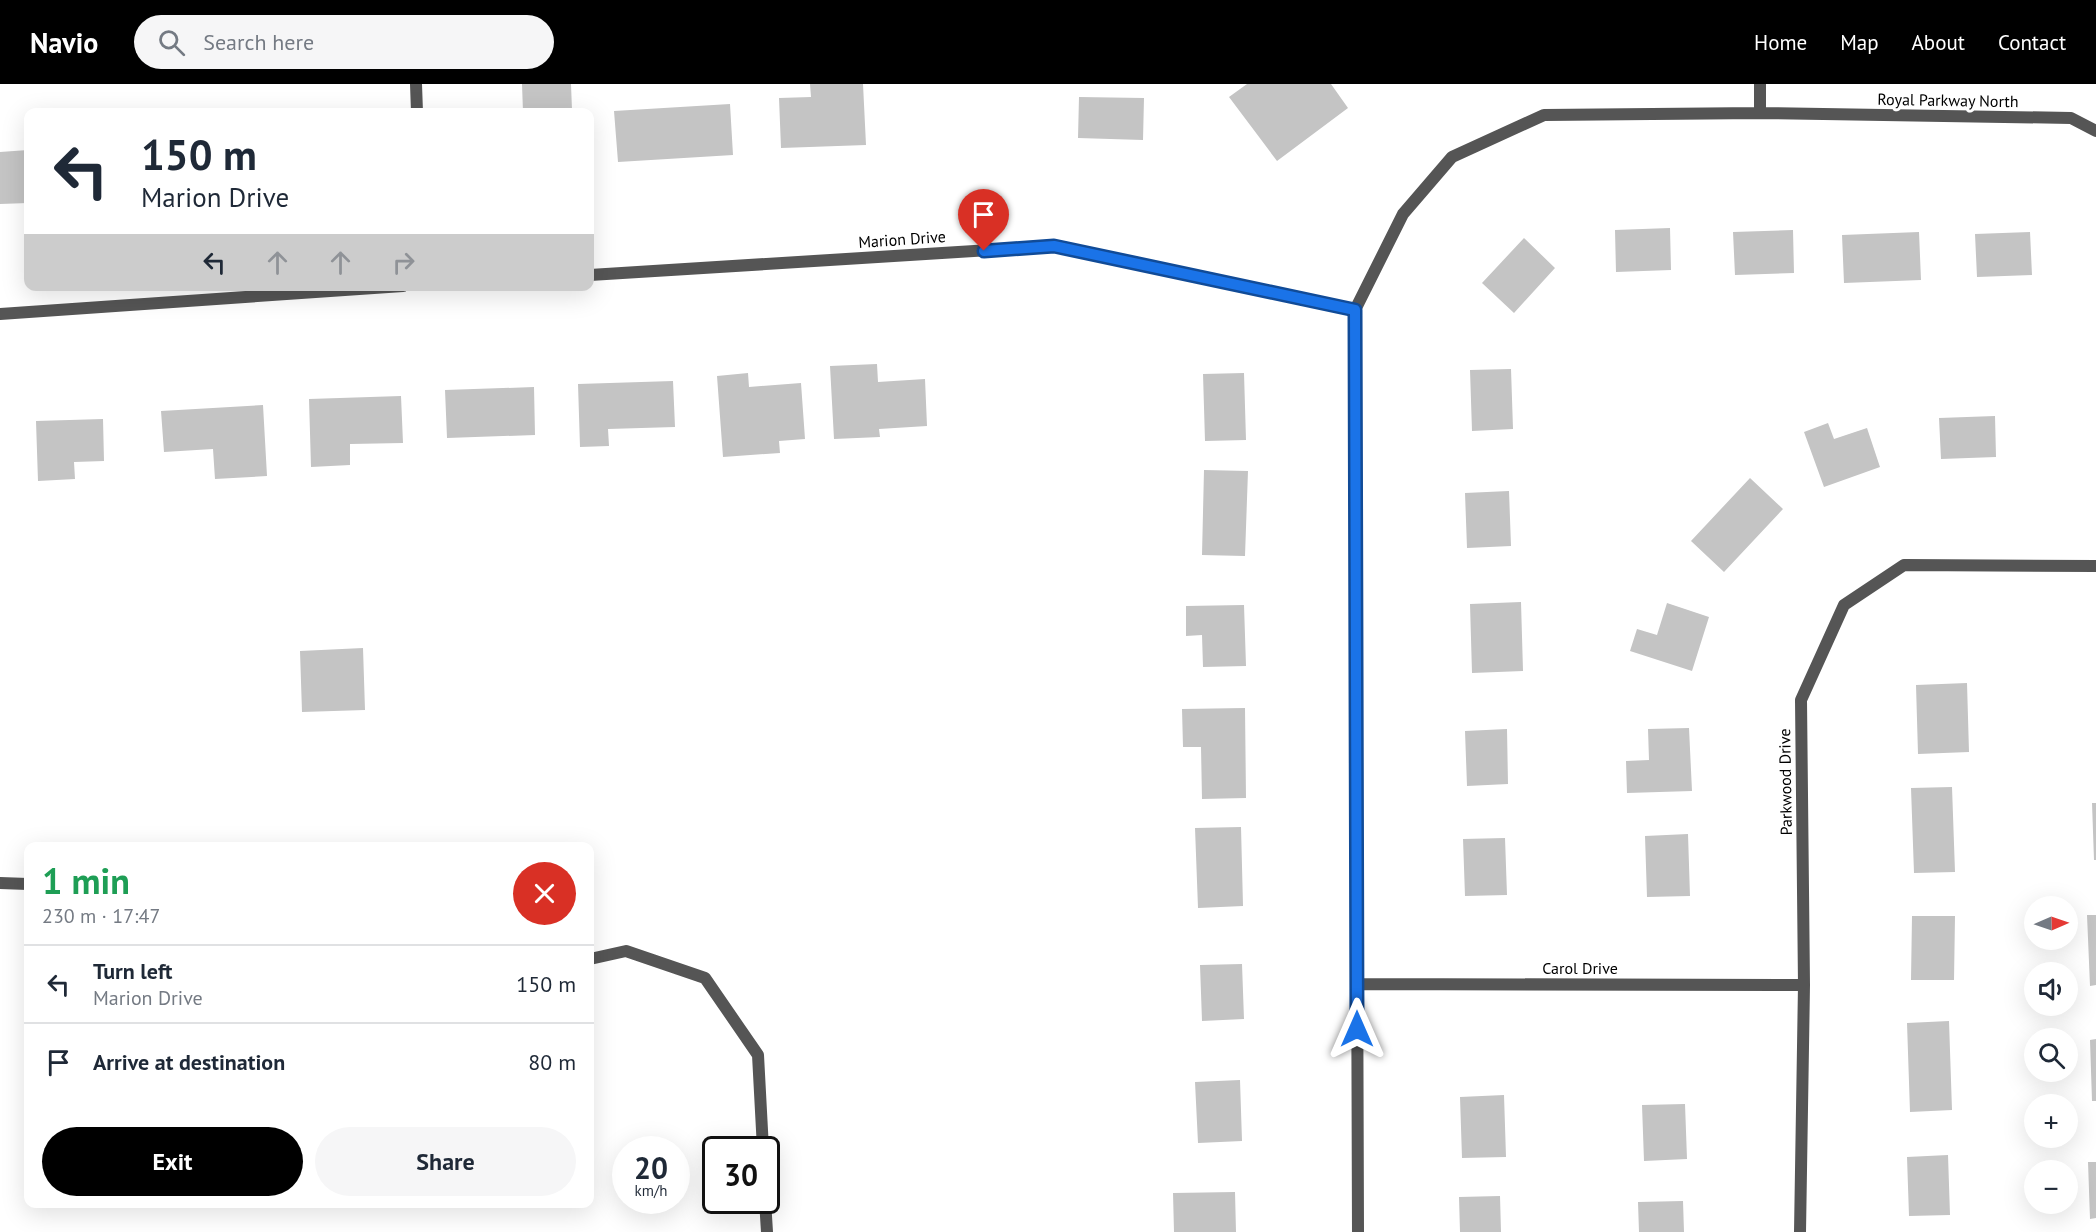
<!DOCTYPE html>
<meta charset="utf-8">
<style>
body{margin:0;font-family:"PT Sans",sans-serif;background:#f6f6f7;color:#1f2937;height:100vh;display:flex;flex-direction:column;font-size:22px;white-space:nowrap}
*{box-sizing:border-box;margin:0}
p{font-size:20px;color:#747a83}
.icon{flex:none;width:33px;height:33px;fill:none;stroke:currentColor;stroke-width:2;stroke-linecap:round;stroke-linejoin:round}
.map{position:relative;flex:1;overflow:hidden}
.side{position:absolute;left:24px;top:758px;width:570px;height:366px;display:flex;flex-direction:column;background:#fff;border-radius:12px;box-shadow:0 6px 24px #0002}
.side>*{flex:none}
.guide{position:absolute;left:24px;top:24px;width:570px;height:183px;border-radius:12px;box-shadow:0 6px 24px #0002;background:#fff;color:#1f2937;overflow:hidden}
.needle{width:39px;rotate:88deg}
.fabs{position:absolute;left:2024px;top:812px;display:grid;gap:12px}
.fabs a{display:grid;place-items:center;width:54px;height:54px;border-radius:50%;background:#fff;box-shadow:0 6px 24px #0002;font-size:30px}
.speed{position:absolute;left:612px;top:1052px;display:flex;gap:12px;font-size:30px;font-weight:700;text-align:center}
.speed>*{display:grid;place-content:center;width:78px;height:78px;border-radius:50%;background:#fff;box-shadow:0 6px 24px #0002;line-height:1}
.speed small{font-size:15px;font-weight:400}
.speed .limit{border:3px solid #111;border-radius:9px;background:#fff;color:#111}
.pin{position:absolute;display:grid;place-items:center;width:51px;height:51px;color:#fff;margin:-62px -26px;border-radius:50% 50% 50% 0;rotate:-45deg;box-shadow:0 0 6px #0007}
.pin .icon{rotate:45deg}
.me{position:absolute;width:66px;margin:-33px;rotate:0deg;stroke-linejoin:round;filter:drop-shadow(0 0 4px #0008)}
.turn{display:flex;align-items:center;gap:21px;height:126px;padding:0 18px;font-size:27px}
.turn .icon{width:78px;height:78px;stroke-width:2.5}
.turn b{display:block;font-size:42px;line-height:51px}
.lanes{display:flex;align-items:center;height:57px;padding:0 18px;background:#0003;justify-content:center;gap:30px;direction:ltr}
.lanes .off{opacity:.35}
.round{display:grid;place-items:center;flex:none;width:63px;height:63px;border-radius:32px;background:#f6f6f7}
.summary{display:flex;align-items:center;justify-content:space-between;height:102px;padding:0 18px}
h1{font-size:36px;font-weight:600;line-height:45px;color:#1e9e55}
.primary-button{display:flex;gap:12px;margin-top:auto;padding:12px 18px}
.primary-button a{flex:1;height:69px;border-radius:36px;background:#000;color:#fff;font-size:24px;font-weight:600;line-height:69px;text-align:center}
.primary-button a+a{background:#f6f6f7;color:#1f2937}
ul{padding:0;list-style:none}
li{display:flex;align-items:center;gap:18px;height:78px;padding:0 18px;border-top:2px solid #e0e1e3}
li div{flex:1}
li b{display:block;font-size:22px}
li em{font-style:normal}
header{display:flex;align-items:center;gap:36px;box-sizing:border-box;height:84px;padding:0 30px;background:#000;color:#fff}
header strong{font-size:28px}
nav{display:flex;gap:33px;margin-inline-start:auto;font-size:21px}
.search{width:420px;height:54px;background:#f6f6f7;display:flex;align-items:center;gap:15px;box-sizing:border-box;padding:0 21px;border-radius:33px;color:#747a83;font-size:22px}
.map>svg:first-child{display:block}
.building{fill:#c4c4c4}
.lines{fill:none;stroke-linecap:round;stroke-linejoin:round}
.minor{stroke:#555;stroke-width:12}
.route-casing{stroke:#114b97;stroke-width:15}
.route{stroke:#1a73e8;stroke-width:10}
.labels{text-anchor:middle;dominant-baseline:central;stroke-width:6;stroke-linejoin:round;paint-order:stroke}
.street-label{font-size:16px;fill:#000;stroke:#fff}
</style>
<header>
<strong>Navio</strong>
<div class="search"><svg class="icon" aria-label="search" viewBox="0 0 24 24"><circle cx="10" cy="10" r="6"/><path d="M15 15l6 6"/></svg>Search here</div>
<nav><a>Home</a><a>Map</a><a>About</a><a>Contact</a></nav>
</header>
<div class="map">
<svg width="2096" height="1148" viewBox="0 0 2096 1148">
<rect width="100%" height="100%" fill="#fff"/>
<!-- building -->
<path class="building" d="M522,0H571L572,26L581,25V28H523Z
M810,0H863L866,61L781,64L779,14L811,13Z
M1247,0H1331L1348,24L1277,77L1229,13Z
M1079,13L1144,14L1143,56L1078,54Z
M730,20L733,71L618,78L614,27Z
M28,66V119L0,120V68Z
M1670,144L1671,186L1616,188L1615,146Z
M1793,146L1794,189L1735,191L1733,148Z
M1919,148L1921,196L1844,199L1842,151Z
M2030,148L2032,191L1977,193L1975,150Z
M1524,154L1555,184L1514,229L1482,199Z
M877,280L878,298L925,295L927,342L879,345L880,353L834,355L830,282Z
M1511,285L1513,345L1472,347L1470,286Z
M748,289L749,303L801,299L805,355L779,357L780,369L723,373L717,292Z
M1244,289L1246,356L1205,357L1203,290Z
M673,297L675,343L608,345L609,362L580,363L578,300Z
M534,303L535,351L447,354L445,306Z
M401,312L403,359L350,360V381L311,383L309,315Z
M263,321L267,392L215,395L213,365L164,368L161,327Z
M1995,332L1996,373L1941,375L1939,334Z
M103,335L104,377L74,378L75,395L38,397L36,337Z
M1828,339L1834,355L1867,344L1880,383L1824,403L1804,348Z
M1204,386L1248,387L1245,472L1202,471Z
M1750,394L1783,425L1724,488L1691,457Z
M1509,407L1511,462L1467,464L1465,409Z
M1521,518L1523,587L1472,589L1470,520Z
M1667,519L1709,533L1692,587L1630,567L1637,545L1657,551Z
M1244,521L1246,582L1203,583L1202,551L1186,552V522Z
M363,564L365,626L302,628L300,567Z
M1967,599L1969,668L1918,670L1916,601Z
M1245,624L1246,714L1202,715L1201,663H1183L1182,625Z
M1689,644L1692,707L1627,709L1626,677L1649,676L1648,645Z
M1507,645L1508,700L1467,702L1465,647Z
M1952,703L1955,788L1914,789L1911,704Z
M2092,719H2096V776H2094Z
M1241,743L1243,822L1198,824L1195,744Z
M1688,750L1690,812L1647,813L1645,752Z
M1505,754L1507,811L1465,812L1463,755Z
M2087,831H2096V901L2090,902Z
M1912,832H1955L1954,896H1911Z
M1242,880L1244,935L1202,937L1200,881Z
M1949,937L1952,1026L1910,1028L1907,939Z
M2096,955V1017H2092L2090,956Z
M1240,996L1242,1057L1198,1059L1195,998Z
M1504,1011L1506,1073L1462,1074L1460,1013Z
M1685,1020L1687,1075L1644,1077L1642,1021Z
M1948,1071L1950,1131L1909,1132L1907,1073Z
M2088,1078H2096V1134L2090,1135Z
M1235,1108L1236,1148H1174L1173,1109Z
M1500,1112L1501,1148H1460L1459,1113Z
M1683,1117L1684,1148H1639L1638,1118Z"/>
<g class="lines">
<!-- minor -->
<path class="minor" d="M416,0L417,28
M1760,29V0
M590,191L1054,162L1355,226
M0,230L403,202
M0,799L28,800
M590,875L626,867L705,894L758,971L763,1065
M1356,900L1804,901
M765,1116L767,1148
M1358,1148L1355,226L1403,130L1452,73L1544,31L1760,29L2071,34L2096,47
M1800,1148L1804,901L1801,616L1844,521L1904,481L2096,482"/>
</g>
<g class="lines">
<!-- route casing -->
<g class="route-casing">
<path id="route" d="M984,167L1054,162L1355,226L1357,945"/>
</g>
<!-- route -->
<use href="#route" class="route"/>
</g>
<g class="labels">
<!-- street labels -->
<g class="street-label">
<text transform="translate(1948 16) rotate(1)">Royal Parkway North</text>
<text transform="translate(902 155) rotate(-4)">Marion Drive</text>
<text transform="translate(1785 698) rotate(-91)">Parkwood Drive</text>
<text x="1580" y="884">Carol Drive</text>
</g>
</g>
</svg>
<div class="fabs">
<a><svg class="needle" viewBox="-14 -14 28 28"><path d="M0-13l5 13h-10z" fill="#e53935"/><path d="M0 13l5-13h-10z" fill="#747a83"/></svg></a>
<a><svg class="icon" aria-label="sound" viewBox="0 0 24 24"><path d="M4 9h4l5-4v14l-5-4H4zM17 9q2 3 0 6"/></svg></a>
<a><svg class="icon" aria-label="search" viewBox="0 0 24 24"><circle cx="10" cy="10" r="6"/><path d="M15 15l6 6"/></svg></a>
<a>+</a>
<a>−</a>
</div>
<div class="speed"><div>20<small>km/h</small></div><div class="limit">30</div></div>
<div class="pin" style="left:984px;top:167px;background:#d93025"><svg class="icon" aria-label="arrive" viewBox="0 0 24 24"><path d="M6 21V4h12l-3 4 3 4H6"/></svg></div>
<svg class="me" style="left:1357px;top:945px" viewBox="-20 -20 40 40"><path d="M0-17L14 15 0 8-14 15z" fill="#1a73e8" stroke="#fff" stroke-width="4"/></svg>
<div class="guide">
<div class="turn"><svg class="icon" aria-label="left" viewBox="0 0 24 24"><path d="M17 20v-9H6M10 6l-5 5 5 5"/></svg><div><b>150 m</b>Marion Drive</div></div>
<div class="lanes"><svg class="icon" aria-label="left" viewBox="0 0 24 24"><path d="M17 20v-9H6M10 6l-5 5 5 5"/></svg><svg class="icon off" aria-label="ahead" viewBox="0 0 24 24"><path d="M12 20V5M6 11l6-6 6 6"/></svg><svg class="icon off" aria-label="ahead" viewBox="0 0 24 24"><path d="M12 20V5M6 11l6-6 6 6"/></svg><svg class="icon off" aria-label="right" viewBox="0 0 24 24"><path d="M7 20v-9h11M14 6l5 5-5 5"/></svg></div>
</div>
<section class="side">
<div class="summary"><div><h1>1 min</h1><p>230 m · 17:47</p></div><a class="round" style="background:#d93025;color:#fff"><svg class="icon" aria-label="close" viewBox="0 0 24 24"><path d="M6 6l12 12M18 6L6 18"/></svg></a></div>
<ul>
<li><svg class="icon" aria-label="left" viewBox="0 0 24 24"><path d="M17 20v-9H6M10 6l-5 5 5 5"/></svg><div><b>Turn left</b><p>Marion Drive</p></div><em>150 m</em></li>
<li><svg class="icon" aria-label="arrive" viewBox="0 0 24 24"><path d="M6 21V4h12l-3 4 3 4H6"/></svg><div><b>Arrive at destination</b></div><em>80 m</em></li>
</ul>
<div class="primary-button"><a>Exit</a><a>Share</a></div>
</section>
</div>
